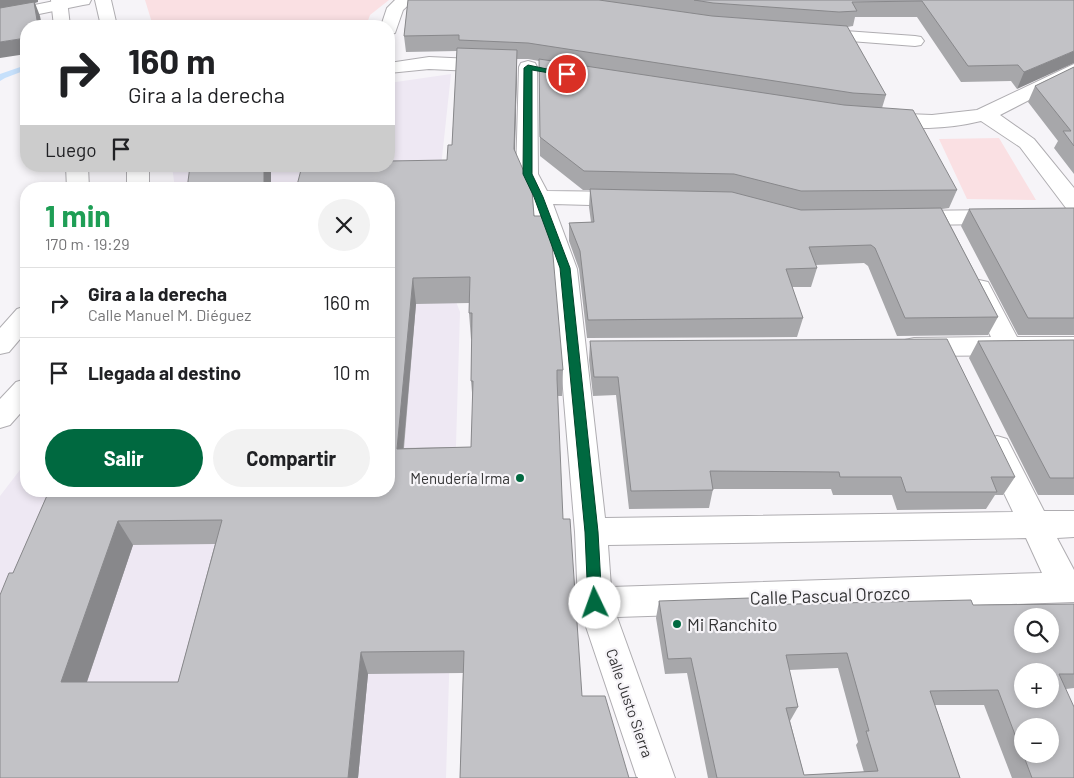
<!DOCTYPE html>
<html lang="es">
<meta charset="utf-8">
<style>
body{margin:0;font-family:Barlow,sans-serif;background:#f2f2f2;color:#202124;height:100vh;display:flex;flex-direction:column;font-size:19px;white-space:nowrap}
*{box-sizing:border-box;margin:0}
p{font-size:16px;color:#757577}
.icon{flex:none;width:28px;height:28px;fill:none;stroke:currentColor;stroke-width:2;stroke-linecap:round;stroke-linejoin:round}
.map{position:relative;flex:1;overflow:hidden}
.sheet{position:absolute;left:20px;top:182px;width:375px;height:315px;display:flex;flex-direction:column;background:#fff;border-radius:20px;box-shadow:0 2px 8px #0003}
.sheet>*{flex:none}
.guide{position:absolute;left:20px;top:20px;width:375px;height:152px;border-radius:20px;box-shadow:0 2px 8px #0003;background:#fff;color:#202124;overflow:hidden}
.buttons{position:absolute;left:1014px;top:608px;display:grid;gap:10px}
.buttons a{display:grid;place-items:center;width:45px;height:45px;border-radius:50%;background:#fff;box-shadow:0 2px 8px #0003;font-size:25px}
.pin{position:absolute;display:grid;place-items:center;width:42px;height:42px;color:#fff;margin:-21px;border:2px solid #fff;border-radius:50%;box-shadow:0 1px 5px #0007}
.me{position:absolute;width:55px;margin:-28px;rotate:357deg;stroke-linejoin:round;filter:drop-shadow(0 0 4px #0008)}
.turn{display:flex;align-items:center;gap:18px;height:105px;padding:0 25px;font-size:22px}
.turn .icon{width:65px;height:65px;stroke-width:2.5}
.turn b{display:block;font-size:35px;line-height:42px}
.then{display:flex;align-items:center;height:48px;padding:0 25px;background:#0003;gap:10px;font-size:19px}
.round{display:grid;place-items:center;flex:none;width:52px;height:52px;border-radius:26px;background:#f2f2f2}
.head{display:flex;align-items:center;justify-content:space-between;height:85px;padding:0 25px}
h1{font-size:30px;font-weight:700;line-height:38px;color:#1e9e55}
.cta{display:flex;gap:10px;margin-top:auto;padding:10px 25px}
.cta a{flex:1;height:58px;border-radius:30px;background:#006940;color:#fff;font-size:20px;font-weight:700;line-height:58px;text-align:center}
.cta a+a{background:#f2f2f2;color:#202124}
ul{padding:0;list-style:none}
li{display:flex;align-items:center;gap:15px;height:70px;padding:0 25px;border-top:1px solid #e0e0e0}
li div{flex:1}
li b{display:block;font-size:19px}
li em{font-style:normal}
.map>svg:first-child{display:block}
.built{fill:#eee8f3}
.green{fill:#fae0e3}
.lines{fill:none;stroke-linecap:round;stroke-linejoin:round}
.stream{fill:#c6e0fb;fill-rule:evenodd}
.minor-casing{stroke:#afadb1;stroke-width:2}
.tertiary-casing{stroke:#afadb1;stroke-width:2}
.minor{fill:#fff;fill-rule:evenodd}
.tertiary{fill:#fff;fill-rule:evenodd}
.wall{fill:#a7a7aa;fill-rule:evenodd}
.shaded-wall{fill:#88888b}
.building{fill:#c2c2c6;stroke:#88888b;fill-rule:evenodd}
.route{fill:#006940;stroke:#00442a}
.poi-dot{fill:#006940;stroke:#f6f4f8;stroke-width:2}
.labels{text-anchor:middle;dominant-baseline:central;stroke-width:4.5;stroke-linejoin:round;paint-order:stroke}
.poi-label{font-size:15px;fill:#333334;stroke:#f6f4f8;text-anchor:end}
.street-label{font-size:15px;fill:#333334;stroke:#f6f4f8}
.near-street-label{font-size:18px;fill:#333334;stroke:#f6f4f8}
.near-poi-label{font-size:18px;fill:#333334;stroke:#f6f4f8;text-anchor:start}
</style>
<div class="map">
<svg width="1074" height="778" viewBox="0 0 1074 778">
<rect width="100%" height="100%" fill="#f6f4f8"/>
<!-- built -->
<path class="built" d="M451,74L433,241L460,312L446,778H0V496L26,462V491H389V189H175L172,166H389V83Z"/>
<!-- green -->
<path class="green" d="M145,0H389L370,15L366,26H153Z
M999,138L1036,200L967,199L939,139Z"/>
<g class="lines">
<!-- stream -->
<path class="stream" d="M26,65V70L5,78L0,81V74Z"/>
<!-- minor casing -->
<g class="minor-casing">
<path id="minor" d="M59,0H91L89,4L83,5L0,22V12Z
M395,0H414L403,10L395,33L389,34V26H381L387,8Z
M817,29L915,36L921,37L924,41L921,45L915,46L811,38L808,34L811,30Z
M429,57L494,60L501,62L503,66L501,70L494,72L429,69L389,73V63Z
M528,61L535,63L537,67L538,174L547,191L627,192L635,194L638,199L635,204L627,206L553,204L577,269L605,518L1013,512L982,447L987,439L997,436L1007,439L1044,511H1074V537L1057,538L1074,570V602L617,617L675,778H637L578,603L575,532L553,269L528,197L516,174L519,67L521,63ZM1026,538L1042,573L611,587L608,545Z
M1074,64V77L1000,115L1034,139L1074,188V223L910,225L902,223L899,218L902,213L910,211L1072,209L1066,208L1020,147L981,121C949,129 907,131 874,123L871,119L874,115L881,113L932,115L977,110Z
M979,280L988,282L1017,337H1074V355L914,356L905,354L901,347L905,340L914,338L991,337L967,288L970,282Z"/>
</g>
<!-- tertiary casing -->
<g class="tertiary-casing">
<path id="tertiary" d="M51,0H67L70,26H54Z
M95,0H111L117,26H101Z
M66,166H88L89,189H67Z
M127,166H149V189H127Z
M26,306V332L9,352L0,354V328L17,309Z
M26,379V407L10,425L0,428V399L16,382Z"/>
</g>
<!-- minor -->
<use href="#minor" class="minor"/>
<!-- tertiary -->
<use href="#tertiary" class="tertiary"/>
</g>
<!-- wall -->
<path class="wall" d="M408,0H1074L1017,89L1011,81L961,82L917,17H855L853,26L847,27L886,95L882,108L957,190L949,208L942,209L998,317L988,335L897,336L868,266L864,263L815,265L817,268L811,287H792L803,318L797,337L587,338L579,269L569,241V223L591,222L589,207L590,190H583L540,156L539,61L528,59H517L515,151L534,216L563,370L562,396H558L460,778L463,673L368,674L358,778H0L13,573L49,491H389V189L447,160L452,145L457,51L406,52L404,36ZM469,303V313L471,339H472L471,381L473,404L471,447L404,448L416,304ZM215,544L178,682H87L133,545Z
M1074,67V174L1054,148L1058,141L1028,102L1035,86Z
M271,166V189H187Z
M1074,208V335H1018L961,226L969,209Z
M1074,340V495H1038L969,358L978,341Z
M590,341L1015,477L1003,495H995L986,509L897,510L892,495H833L831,489H713L709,508L629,509L616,395L593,396L589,360Z
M659,601L752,605H973L1074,604V688L1066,689L1074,778H1012L984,705H935L960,778H708L687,673L665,674L656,618ZM838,668L858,742L856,745L864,772L804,775L790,721L798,707L789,670ZM1022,726L1050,754H1022Z"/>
<!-- shaded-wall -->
<path class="shaded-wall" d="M0,0H38V2L35,3L40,16L42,26H38L0,10Z
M26,38V54L0,58V42Z
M517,50V74L514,174V149Z
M1074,51V63L1017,89L1024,72Z
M264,166H271V189H265L264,185Z
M413,278L416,304L401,474L397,449Z
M118,521L133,545L80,702L61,682Z
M361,652L368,674L358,778H348Z"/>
<!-- building -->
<path class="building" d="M408,0H599L712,16L847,26L886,95L853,93L528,43L459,40V35L404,36Z
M694,0H1074V51L1024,72L1018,65L968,66L922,1L852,2L857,11L839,12L713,3Z
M34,2L38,26H26V38L0,42V8Z
M457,48L517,50L514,149L532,190L534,216H542L552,244L563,370H557V379L563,519H570L582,696H605L629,778H638H460L464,651L361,652L348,778H0V595L9,573H13L49,491H389V189H296L302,166H389V161L447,160L448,145H452ZM470,277L469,313H472L471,381H473L471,447L397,449L413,278ZM222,520L178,682H61L118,521Z
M539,59L844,105L913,110L957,190L801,191L734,174L584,171L540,137Z
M1074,67V146L1063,131H1071L1035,86Z
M190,166H264V185L230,189H187Z
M590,189L732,192L801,210L941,208L998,317L905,318L875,248L871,245L809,247L817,268L786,269L803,318L588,320L580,251L569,223L594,222Z
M1074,208V318H1028L969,209Z
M947,339L1015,477H991L997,492H906L901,477H840L839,472L710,471L713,490L631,491L618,377H594L590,341Z
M1074,340V478H1050L978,341Z
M750,598L752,605L971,600L973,605L1074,604V674H1059L1074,707V778H1032L1023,754H1050V726H1022V753L998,690L930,691L960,778H717L691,658L668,659L659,601ZM1022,616H1050V644H1022ZM847,653L869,731H866L878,771L804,775L786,708L798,707L786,655ZM1022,671H1050V699H1022Z"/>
<!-- route -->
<path class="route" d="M528,65L571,74L567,76L532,70V174L543,197L570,268L598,532L602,603L600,607L595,609L590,607L588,603L585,532L560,268L534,197L523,174L524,68Z"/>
<!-- markers -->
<g class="poi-dot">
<circle cx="520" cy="478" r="5"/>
<circle cx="677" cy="624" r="5"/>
</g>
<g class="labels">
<!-- poi labels -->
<g class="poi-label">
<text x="510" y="478">Menudería Irma</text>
</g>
<!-- street labels -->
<g class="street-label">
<text transform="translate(630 703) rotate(71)">Calle Justo Sierra</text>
</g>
<!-- near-street labels -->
<g class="near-street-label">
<text transform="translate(830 595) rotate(-2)">Calle Pascual Orozco</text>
</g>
<!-- near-poi labels -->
<g class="near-poi-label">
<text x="687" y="624">Mi Ranchito</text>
</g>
</g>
</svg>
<div class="buttons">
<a><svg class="icon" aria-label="search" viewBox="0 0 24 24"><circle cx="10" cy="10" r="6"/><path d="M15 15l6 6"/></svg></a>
<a>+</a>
<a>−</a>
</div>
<div class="pin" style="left:567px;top:74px;background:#d93025"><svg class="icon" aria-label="arrive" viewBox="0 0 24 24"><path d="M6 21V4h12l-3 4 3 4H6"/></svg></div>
<svg class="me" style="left:595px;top:603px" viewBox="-20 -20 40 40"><circle r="19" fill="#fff"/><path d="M0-13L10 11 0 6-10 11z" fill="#006940"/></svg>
<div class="guide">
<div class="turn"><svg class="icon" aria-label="right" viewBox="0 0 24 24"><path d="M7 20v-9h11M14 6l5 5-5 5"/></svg><div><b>160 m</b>Gira a la derecha</div></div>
<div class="then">Luego<svg class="icon" aria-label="arrive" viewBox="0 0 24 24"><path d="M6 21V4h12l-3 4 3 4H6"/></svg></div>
</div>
<section class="sheet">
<div class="head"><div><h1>1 min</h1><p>170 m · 19:29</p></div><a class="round"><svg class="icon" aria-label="close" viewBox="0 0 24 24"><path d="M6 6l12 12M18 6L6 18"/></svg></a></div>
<ul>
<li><svg class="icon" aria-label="right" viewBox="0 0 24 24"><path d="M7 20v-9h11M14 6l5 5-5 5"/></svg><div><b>Gira a la derecha</b><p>Calle Manuel M. Diéguez</p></div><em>160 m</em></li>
<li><svg class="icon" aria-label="arrive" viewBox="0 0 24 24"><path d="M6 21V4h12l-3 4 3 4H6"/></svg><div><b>Llegada al destino</b></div><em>10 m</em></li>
</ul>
<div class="cta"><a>Salir</a><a>Compartir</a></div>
</section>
</div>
